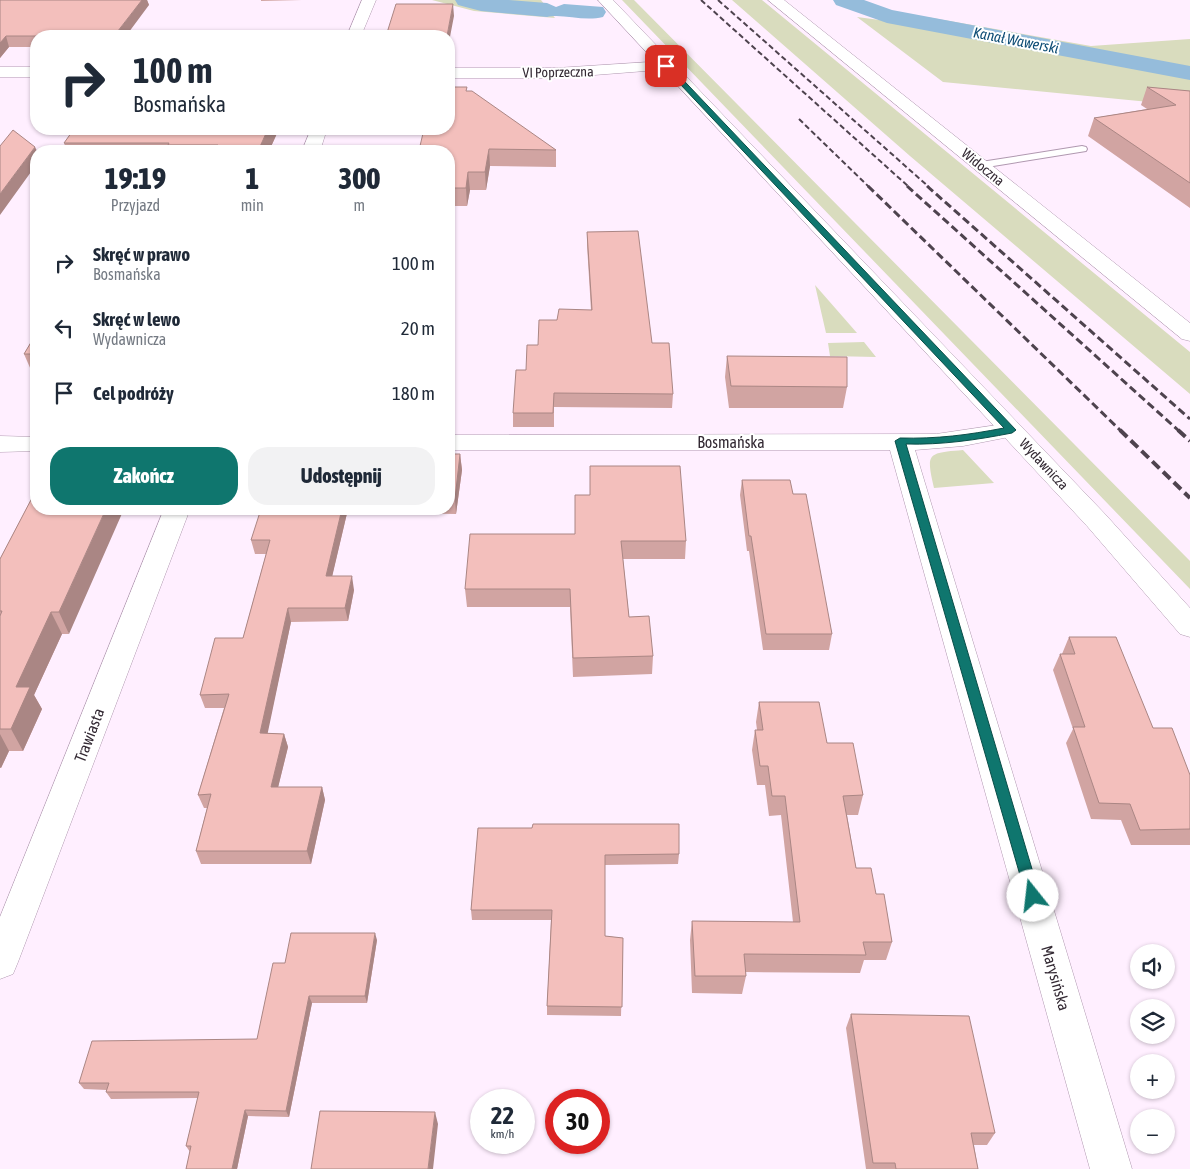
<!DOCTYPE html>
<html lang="pl">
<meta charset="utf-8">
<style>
body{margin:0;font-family:"Asap Condensed",sans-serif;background:#f2f2f3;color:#1f2937;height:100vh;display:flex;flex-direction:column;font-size:19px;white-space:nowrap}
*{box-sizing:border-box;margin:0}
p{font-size:16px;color:#747a83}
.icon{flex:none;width:28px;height:28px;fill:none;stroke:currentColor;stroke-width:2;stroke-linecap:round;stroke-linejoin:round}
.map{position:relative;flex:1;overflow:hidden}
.side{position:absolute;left:30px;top:145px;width:425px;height:370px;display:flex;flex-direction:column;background:#fff;border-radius:20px;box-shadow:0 1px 4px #0004}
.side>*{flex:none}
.guide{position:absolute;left:30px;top:30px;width:425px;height:105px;border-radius:20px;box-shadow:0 1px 4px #0004;background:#fff;color:#1f2937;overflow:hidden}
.tools{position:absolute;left:1130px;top:944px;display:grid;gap:10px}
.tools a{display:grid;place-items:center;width:45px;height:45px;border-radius:50%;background:#fff;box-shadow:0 1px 4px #0004;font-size:25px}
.speed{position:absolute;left:470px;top:1089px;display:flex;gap:10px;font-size:25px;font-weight:700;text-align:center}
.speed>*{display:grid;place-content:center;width:65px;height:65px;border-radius:50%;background:#fff;box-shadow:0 1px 4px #0004;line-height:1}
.speed small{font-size:12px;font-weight:400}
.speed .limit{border:8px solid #d22;background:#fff;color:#111}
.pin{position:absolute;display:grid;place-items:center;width:42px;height:42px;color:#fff;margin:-21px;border-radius:10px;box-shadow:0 2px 8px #0006}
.me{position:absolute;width:55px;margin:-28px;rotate:344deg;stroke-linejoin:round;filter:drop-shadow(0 0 4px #0008)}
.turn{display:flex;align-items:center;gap:18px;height:105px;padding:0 20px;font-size:22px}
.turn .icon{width:65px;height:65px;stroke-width:2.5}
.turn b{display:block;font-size:35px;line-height:42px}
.eta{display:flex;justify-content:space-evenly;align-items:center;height:85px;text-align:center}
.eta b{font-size:30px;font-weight:800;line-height:35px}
.cta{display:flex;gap:10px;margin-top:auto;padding:10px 20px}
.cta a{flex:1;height:58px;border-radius:20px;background:#0f766e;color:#fff;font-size:20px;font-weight:800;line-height:58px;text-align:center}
.cta a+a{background:#f2f2f3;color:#1f2937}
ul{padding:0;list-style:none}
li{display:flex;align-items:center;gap:15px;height:65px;padding:0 20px}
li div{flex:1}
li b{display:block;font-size:19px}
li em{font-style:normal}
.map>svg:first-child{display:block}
.green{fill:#d9dcbe}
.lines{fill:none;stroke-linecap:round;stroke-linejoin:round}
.canal{fill:#95bcdb;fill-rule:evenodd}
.lane-casing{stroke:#b098b0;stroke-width:2}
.street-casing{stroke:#b098b0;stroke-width:1}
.secondary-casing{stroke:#b098b0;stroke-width:1}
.lane{fill:#fff;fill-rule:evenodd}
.street{fill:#fff;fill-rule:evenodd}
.secondary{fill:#fff;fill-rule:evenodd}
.rail-far2{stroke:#4e434e;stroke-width:2;stroke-dasharray:5.5 3;stroke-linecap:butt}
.rail-far1{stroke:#4e434e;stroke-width:3;stroke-dasharray:8 4;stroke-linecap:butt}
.rail{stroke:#4e434e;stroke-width:4;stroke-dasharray:10 5;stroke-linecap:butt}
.wall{fill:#d1a4a2}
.shaded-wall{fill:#aa8684}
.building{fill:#f3bfbc;stroke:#aa8684}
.route{fill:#0f766e;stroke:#0a4d48}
.labels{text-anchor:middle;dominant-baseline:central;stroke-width:4;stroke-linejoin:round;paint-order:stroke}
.far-street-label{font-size:14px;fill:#332933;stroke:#fff}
.far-water-label{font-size:15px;font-style:italic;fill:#0d4c75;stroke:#fff}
.street-label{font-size:16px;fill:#332933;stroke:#fff}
</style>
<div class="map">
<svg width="1190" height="1169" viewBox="0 0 1190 1169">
<rect width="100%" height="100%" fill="#ffefff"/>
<!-- green -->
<path class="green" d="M432,0H541L555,18L474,11Z
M622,0H634L1190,561V589Z
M732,0H762L1190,352V394L910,156Z
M857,17L895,22L927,17L1091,46L1190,39V106L943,82Z
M815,285L857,333H826Z
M864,342L876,357L830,356L828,343Z
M963,450L994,483L934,488C926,453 927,453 963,450Z"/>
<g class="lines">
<!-- canal -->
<path class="canal" d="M455,0H509L547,3L556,7L564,4L603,7L606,12L603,17C583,22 562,13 547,17L481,11L458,5Z
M833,0H864L892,10L1190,66V80L887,23L836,5Z"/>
<!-- lane casing -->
<g class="lane-casing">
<path id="lane" d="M1082,146L1086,147L1087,149L1086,151L981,168L976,165L981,162Z"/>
</g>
<!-- street casing -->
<g class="street-casing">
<path id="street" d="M362,0H376L361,36H347Z
M666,61L671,63L674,66L671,69L556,78H449V68H556Z
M0,67H36V77H0Z
M311,129H327L320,151H302Z
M1011,423L1019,425L1023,430L1019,435L963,446L915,450L1132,1169H1090L890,450H449V435L936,434Z
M0,436L36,437V451L0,452Z
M164,509H190L18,962L13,974L0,979V917Z"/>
</g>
<!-- secondary casing -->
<g class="secondary-casing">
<path id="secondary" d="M598,0H613L1105,514L1190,608V637L1180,634L1087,526Z
M768,0H784L1190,323V341L1182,339Z"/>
</g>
<!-- lane -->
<use href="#lane" class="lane"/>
<!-- street -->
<use href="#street" class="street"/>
<!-- secondary -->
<use href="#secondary" class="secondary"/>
<!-- rail-far2 -->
<path class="rail-far2" d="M701,0L909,187
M718,0L929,187
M799,119L869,187"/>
<!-- rail-far1 -->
<path class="rail-far1" d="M868,186L1121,431
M907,186L1179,431
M927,186L1190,419"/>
<!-- rail -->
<path class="rail" d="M1120,430L1190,498
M1178,430L1190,441"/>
</g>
<!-- wall -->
<path class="wall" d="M0,0H147L149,5L36,36V47H9L0,58Z
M261,0H302L261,1Z
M1147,87L1190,91V208L1088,136L1094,118L1147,109L1141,105Z
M467,91L556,150V167L490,166L486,190H470L467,206H449V151L420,146Z
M74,129H279L269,151H67L64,143Z
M587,232L652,343L673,394L672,408L554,407V427H513V413L526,370L557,320L591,310L587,245Z
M36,334V371L31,370L24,354Z
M727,356L847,387L843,408H729L725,377Z
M449,454H460L462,470L456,514L401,513L400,509H449Z
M742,480L793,494L832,634L829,650H763L749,551H747L740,495Z
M33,496L69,634H62L34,695L42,709L23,751H9L1,768H0V559Z
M348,509L332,576L354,590L348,621L291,622L267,733L284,734L288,747L278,787H322L325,800L311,864H201L196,851L207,808H204L198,795L224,708H205L200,695L243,638L266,554H255L251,540Z
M575,534L686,541L685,559H623L629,617L653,656L652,674L573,677L570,607H467L465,589Z
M1069,637L1153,728L1190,775V845H1131L1121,820L1091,819L1066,743L1073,729L1053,670L1060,654H1062Z
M759,702L827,743L863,795L858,815H847L856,868L876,894L892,942L886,960H864L860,973L745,972L746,976L742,994L692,993L690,940L692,921L793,922L781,815L769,816L765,785H757L752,750L755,730H757L756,722Z
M478,828L679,854L678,864L605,865V936L623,938L621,1016L547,1015V1006L551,920H472L471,910Z
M377,940L367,1003H312L289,1117L248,1116L237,1169H186L190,1152L186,1146L198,1098L111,1099L106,1092L107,1090L84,1089L79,1083L257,1039L285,963Z
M851,1014L995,1133L987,1145H974L978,1169H866L846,1028Z"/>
<!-- shaded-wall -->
<path class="shaded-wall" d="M142,0H147L149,5L126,36H114Z
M453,4L454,16L449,42V36H447Z
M6,36L9,47L0,58V43Z
M268,129H279L269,151H258Z
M35,147L37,151L36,165L0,215V194Z
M489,149L490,166L486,190L485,172Z
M468,172L470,190L467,206L466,188Z
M460,454L462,470L456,514L455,499Z
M106,509H124L69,634L59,612Z
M342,509H348L329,590L326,576Z
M352,576L354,590L348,621L345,608Z
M288,608L291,622L265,746L260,733Z
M51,612L62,634L34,695L42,709L23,751L11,729L16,687Z
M0,734L9,751L1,768L0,767Z
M284,734L288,747L275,800L271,787Z
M322,787L325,800L311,864L307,851Z
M375,933L377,940L367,1003L365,996Z
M309,996L312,1003L289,1117L286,1111Z
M245,1110L248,1116L237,1169H232Z
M435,1112L438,1124L433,1169H428Z"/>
<!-- building -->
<path class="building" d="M0,0H142L114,36H6L0,43Z
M396,4H453L447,36H386Z
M449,87H467L466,91H472L556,150L489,149L485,172H468L466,188H449V151H333L335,146H420L424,129H449Z
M1147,87L1190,91V183L1094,118L1176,105Z
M74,129H268L258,151H214L218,145H168L169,143H64Z
M13,130L35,147L0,194V146Z
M638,231L652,343H669L673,394L554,393L553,413H513L516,370H526L527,345H538L539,320H557L559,309L592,310L587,232Z
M36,334V354H24Z
M727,356L847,357V387L731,386Z
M449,454H460L455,499H449Z
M590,466H680L686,541H621L629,617L649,616L653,656L573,658L570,589H465L470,534H575V495H590Z
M742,480H790L793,494H806L832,634H766L751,536H749Z
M33,496H36V509H106L59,612H51L16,687H30L11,729H0V616L2,611H0V559Z
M261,509H342L326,576H352L345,608H288L260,733L284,734L271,787H322L307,851H196L211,794L198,795L229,694L200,695L215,638H243L270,540H251Z
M1069,637H1116L1153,728H1172L1190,775V829L1140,830L1130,804L1099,803L1073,727H1085L1060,654H1075Z
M759,702H819L827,743H853L863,795L843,796L856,868H871L876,894H884L892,942H863L866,955L744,954L746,976H695L692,921L800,922L785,796H772L768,766H760L755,730H763Z
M533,824H679V854L605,855V936L623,938L622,1007L547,1006L552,910H471L478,828H532Z
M291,933H375L365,996H309L286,1111L245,1110L232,1169H186L191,1146H186L199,1092H106L109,1083H79L92,1041L257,1039L273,963H285Z
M851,1014L969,1016L995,1133H971L978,1169H896L895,1163H873Z
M320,1111L435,1112L428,1169H311Z"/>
<!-- route -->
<path class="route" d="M664,65H669L1016,430L1012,433C976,440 942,445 906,444L1040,896L1038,901L1033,903L1028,901L1026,896L895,441L900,438C937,439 968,435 1004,428L664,67Z"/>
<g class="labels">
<!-- far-street labels -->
<g class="far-street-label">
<text transform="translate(558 72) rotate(-1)">VI Poprzeczna</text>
<text transform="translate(983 167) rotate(39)">Widoczna</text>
<text transform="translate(1044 464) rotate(47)">Wydawnicza</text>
</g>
<!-- far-water labels -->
<g class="far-water-label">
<text transform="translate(1016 40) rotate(11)">Kanał Wawerski</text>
</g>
<!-- street labels -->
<g class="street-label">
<text x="731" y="442">Bosmańska</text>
<text transform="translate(89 735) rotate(-69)">Trawiasta</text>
<text transform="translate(1056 978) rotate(74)">Marysińska</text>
</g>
</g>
</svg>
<div class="tools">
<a><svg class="icon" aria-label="sound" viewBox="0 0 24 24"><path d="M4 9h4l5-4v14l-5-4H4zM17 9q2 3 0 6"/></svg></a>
<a><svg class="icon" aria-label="layers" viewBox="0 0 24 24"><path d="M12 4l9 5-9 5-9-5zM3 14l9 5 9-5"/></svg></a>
<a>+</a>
<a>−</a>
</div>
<div class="speed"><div>22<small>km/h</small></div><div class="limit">30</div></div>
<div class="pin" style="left:666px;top:66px;background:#d93025"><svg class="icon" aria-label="arrive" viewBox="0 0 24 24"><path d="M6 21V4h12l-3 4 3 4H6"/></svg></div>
<svg class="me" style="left:1033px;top:896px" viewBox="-20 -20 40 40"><circle r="19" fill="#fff"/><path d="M0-13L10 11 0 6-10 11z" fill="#0f766e"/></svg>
<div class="guide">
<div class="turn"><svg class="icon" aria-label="right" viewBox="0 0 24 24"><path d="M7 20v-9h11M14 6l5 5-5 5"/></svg><div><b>100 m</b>Bosmańska</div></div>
</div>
<section class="side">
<div class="eta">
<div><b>19:19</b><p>Przyjazd</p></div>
<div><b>1</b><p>min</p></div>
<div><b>300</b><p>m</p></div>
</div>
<ul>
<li><svg class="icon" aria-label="right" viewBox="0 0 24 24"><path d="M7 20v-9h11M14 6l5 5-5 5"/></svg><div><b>Skręć w prawo</b><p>Bosmańska</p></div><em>100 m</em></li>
<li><svg class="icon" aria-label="left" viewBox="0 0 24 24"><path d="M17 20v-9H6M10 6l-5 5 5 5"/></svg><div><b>Skręć w lewo</b><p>Wydawnicza</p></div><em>20 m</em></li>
<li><svg class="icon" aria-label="arrive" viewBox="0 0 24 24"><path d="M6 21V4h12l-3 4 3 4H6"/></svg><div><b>Cel podróży</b></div><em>180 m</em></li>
</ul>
<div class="cta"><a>Zakończ</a><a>Udostępnij</a></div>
</section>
</div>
